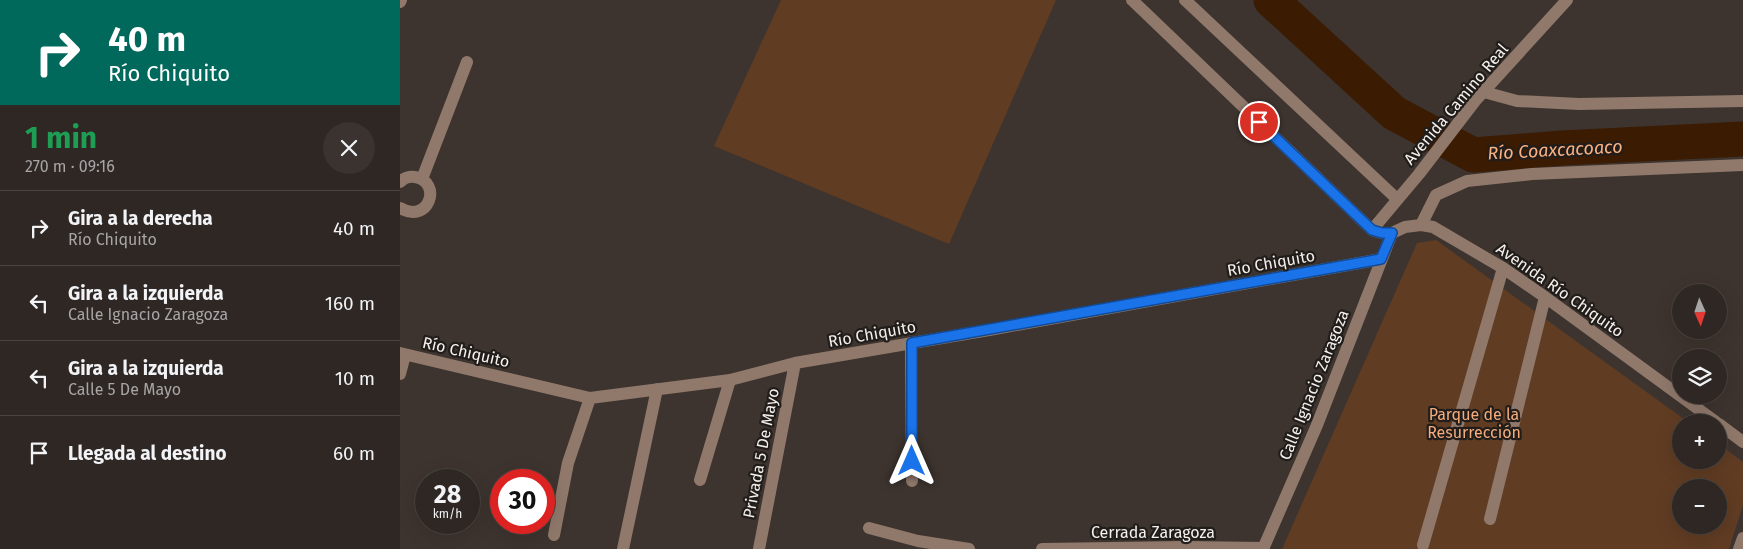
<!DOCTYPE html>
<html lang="es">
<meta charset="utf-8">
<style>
body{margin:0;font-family:"Fira Sans",sans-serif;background:#3a3330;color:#f1f3f6;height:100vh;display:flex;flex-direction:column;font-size:19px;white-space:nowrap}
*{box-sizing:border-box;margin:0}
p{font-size:16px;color:#a7a5a6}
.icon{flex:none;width:28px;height:28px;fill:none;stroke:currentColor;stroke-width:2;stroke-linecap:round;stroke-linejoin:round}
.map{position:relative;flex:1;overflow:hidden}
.drawer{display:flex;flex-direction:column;background:#2e2723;width:400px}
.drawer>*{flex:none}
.banner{background:#00695c;color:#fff;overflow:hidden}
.needle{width:32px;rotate:177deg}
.tools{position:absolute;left:1272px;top:284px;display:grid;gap:10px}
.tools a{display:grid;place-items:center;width:55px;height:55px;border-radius:50%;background:#2e2723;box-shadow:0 5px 20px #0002,0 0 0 1px #494441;font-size:25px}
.speed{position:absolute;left:15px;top:469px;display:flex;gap:10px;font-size:25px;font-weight:700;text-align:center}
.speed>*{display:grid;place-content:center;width:65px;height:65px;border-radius:50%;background:#2e2723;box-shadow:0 5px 20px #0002,0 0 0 1px #494441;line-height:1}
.speed small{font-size:12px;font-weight:400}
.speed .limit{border:8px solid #d22;background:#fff;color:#111}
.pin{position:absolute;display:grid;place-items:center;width:42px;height:42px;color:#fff;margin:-21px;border:2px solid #fff;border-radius:50%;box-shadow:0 1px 5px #0007}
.me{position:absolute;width:55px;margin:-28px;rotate:0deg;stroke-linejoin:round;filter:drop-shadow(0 0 4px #0008)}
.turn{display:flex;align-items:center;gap:18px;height:105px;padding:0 25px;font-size:22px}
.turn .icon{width:65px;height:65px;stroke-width:2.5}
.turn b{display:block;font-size:35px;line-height:42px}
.round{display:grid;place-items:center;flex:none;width:52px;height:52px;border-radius:26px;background:#3a3330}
.summary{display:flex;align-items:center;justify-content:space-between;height:85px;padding:0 25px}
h1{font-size:30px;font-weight:700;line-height:38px;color:#1e9e55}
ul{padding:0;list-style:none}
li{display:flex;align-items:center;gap:15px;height:75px;padding:0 25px;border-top:1px solid #494441}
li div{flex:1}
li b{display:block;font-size:19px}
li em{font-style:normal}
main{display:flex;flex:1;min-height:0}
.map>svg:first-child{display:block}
.green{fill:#603c23;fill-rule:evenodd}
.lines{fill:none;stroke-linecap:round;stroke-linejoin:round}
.river{stroke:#3b1b02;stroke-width:35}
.minor{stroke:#90796b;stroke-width:12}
.route-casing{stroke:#114b97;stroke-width:12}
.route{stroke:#1a73e8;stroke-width:9}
.labels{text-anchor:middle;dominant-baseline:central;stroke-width:4.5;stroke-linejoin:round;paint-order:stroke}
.street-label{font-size:16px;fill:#f5f0ec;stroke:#211d1a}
.park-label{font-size:16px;fill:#f6ac7c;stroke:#211d1a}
.water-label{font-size:18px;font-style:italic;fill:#fbb180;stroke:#211d1a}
</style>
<main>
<section class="drawer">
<div class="banner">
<div class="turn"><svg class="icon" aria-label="right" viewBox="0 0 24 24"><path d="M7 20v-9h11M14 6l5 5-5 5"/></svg><div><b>40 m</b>Río Chiquito</div></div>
</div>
<div class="summary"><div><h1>1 min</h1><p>270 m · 09:16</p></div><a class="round"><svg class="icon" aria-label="close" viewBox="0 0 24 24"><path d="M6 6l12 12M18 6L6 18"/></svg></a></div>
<ul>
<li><svg class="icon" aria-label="right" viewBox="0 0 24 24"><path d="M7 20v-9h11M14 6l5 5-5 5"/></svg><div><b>Gira a la derecha</b><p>Río Chiquito</p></div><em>40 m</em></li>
<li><svg class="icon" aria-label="left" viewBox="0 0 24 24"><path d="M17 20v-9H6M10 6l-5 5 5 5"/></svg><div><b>Gira a la izquierda</b><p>Calle Ignacio Zaragoza</p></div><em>160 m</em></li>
<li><svg class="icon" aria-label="left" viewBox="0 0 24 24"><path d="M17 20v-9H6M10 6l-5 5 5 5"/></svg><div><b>Gira a la izquierda</b><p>Calle 5 De Mayo</p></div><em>10 m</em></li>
<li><svg class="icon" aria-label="arrive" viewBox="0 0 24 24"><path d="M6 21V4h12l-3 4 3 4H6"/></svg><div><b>Llegada al destino</b></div><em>60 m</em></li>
</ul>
</section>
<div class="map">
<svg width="1343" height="549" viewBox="0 0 1343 549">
<rect width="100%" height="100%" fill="#3d342f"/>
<!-- green -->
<path class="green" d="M381,0H656L549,244L314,146Z
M1036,240L1288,422H1281V460H1319V444L1343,462V505L1329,549H882L1017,243ZM1281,488H1319V525H1281Z"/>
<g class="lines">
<!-- river -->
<path class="river" d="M871,0L994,113L1073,155L1162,148L1343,139"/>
<!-- minor -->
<path class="minor" d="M732,0L972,230L982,233H992L1005,227L1021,225L1033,227L1103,268L1145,297L1316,422
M785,0L997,199
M0,2L1,0
M1084,92L1117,101L1179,104L1343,101
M22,179L67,62
M0,182C4,178 9,176 15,177C43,182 29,225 0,208
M1021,225L1036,195L1067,181L1132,174L1343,165
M972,230L1019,174L1075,101L1167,0
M511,343L512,481
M0,353L190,398L330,380L395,363L589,330L981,259
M0,374L5,355
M1319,424L1343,442
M300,480L330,380
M1090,519L1145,297
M469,528L518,541L569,549
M154,535L168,463L190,398
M1023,545L1103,268
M223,549L257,389
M359,549L395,363
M642,549L783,547L864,548
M863,549L917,425L992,233
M1339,549L1343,538"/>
</g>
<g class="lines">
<!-- route casing -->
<g class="route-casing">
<path id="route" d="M512,461V343L981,259L992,233H982L972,230L859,122"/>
</g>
<!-- route -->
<use href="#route" class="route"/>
</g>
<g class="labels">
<!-- street labels -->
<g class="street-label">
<text transform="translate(1056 104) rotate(-50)">Avenida Camino Real</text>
<text transform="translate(871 263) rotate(-10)">Río Chiquito</text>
<text transform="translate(1160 290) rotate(35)">Avenida Río Chiquito</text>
<text transform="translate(472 334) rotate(-10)">Río Chiquito</text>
<text transform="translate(66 352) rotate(13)">Río Chiquito</text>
<text transform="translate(914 385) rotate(-68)">Calle Ignacio Zaragoza</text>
<text transform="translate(361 453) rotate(-79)">Privada 5 De Mayo</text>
<text x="753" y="532">Cerrada Zaragoza</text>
</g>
<!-- park labels -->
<g class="park-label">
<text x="1074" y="414">Parque de la<tspan x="1074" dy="18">Resurrección</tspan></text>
</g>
<!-- water labels -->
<g class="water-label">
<text transform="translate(1155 150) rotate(-3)">Río Coaxcacoaco</text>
</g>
</g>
</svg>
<div class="tools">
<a><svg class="needle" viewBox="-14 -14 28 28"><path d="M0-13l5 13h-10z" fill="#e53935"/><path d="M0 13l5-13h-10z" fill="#a7a5a6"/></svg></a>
<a><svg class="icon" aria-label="layers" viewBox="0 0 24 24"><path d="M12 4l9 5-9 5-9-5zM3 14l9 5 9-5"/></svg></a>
<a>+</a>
<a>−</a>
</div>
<div class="speed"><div>28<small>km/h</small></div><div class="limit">30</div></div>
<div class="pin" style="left:859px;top:122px;background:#d93025"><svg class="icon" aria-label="arrive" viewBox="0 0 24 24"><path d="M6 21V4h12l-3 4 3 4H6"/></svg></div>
<svg class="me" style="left:512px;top:461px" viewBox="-20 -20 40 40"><path d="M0-17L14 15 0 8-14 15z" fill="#1a73e8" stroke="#fff" stroke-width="4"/></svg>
</div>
</main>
